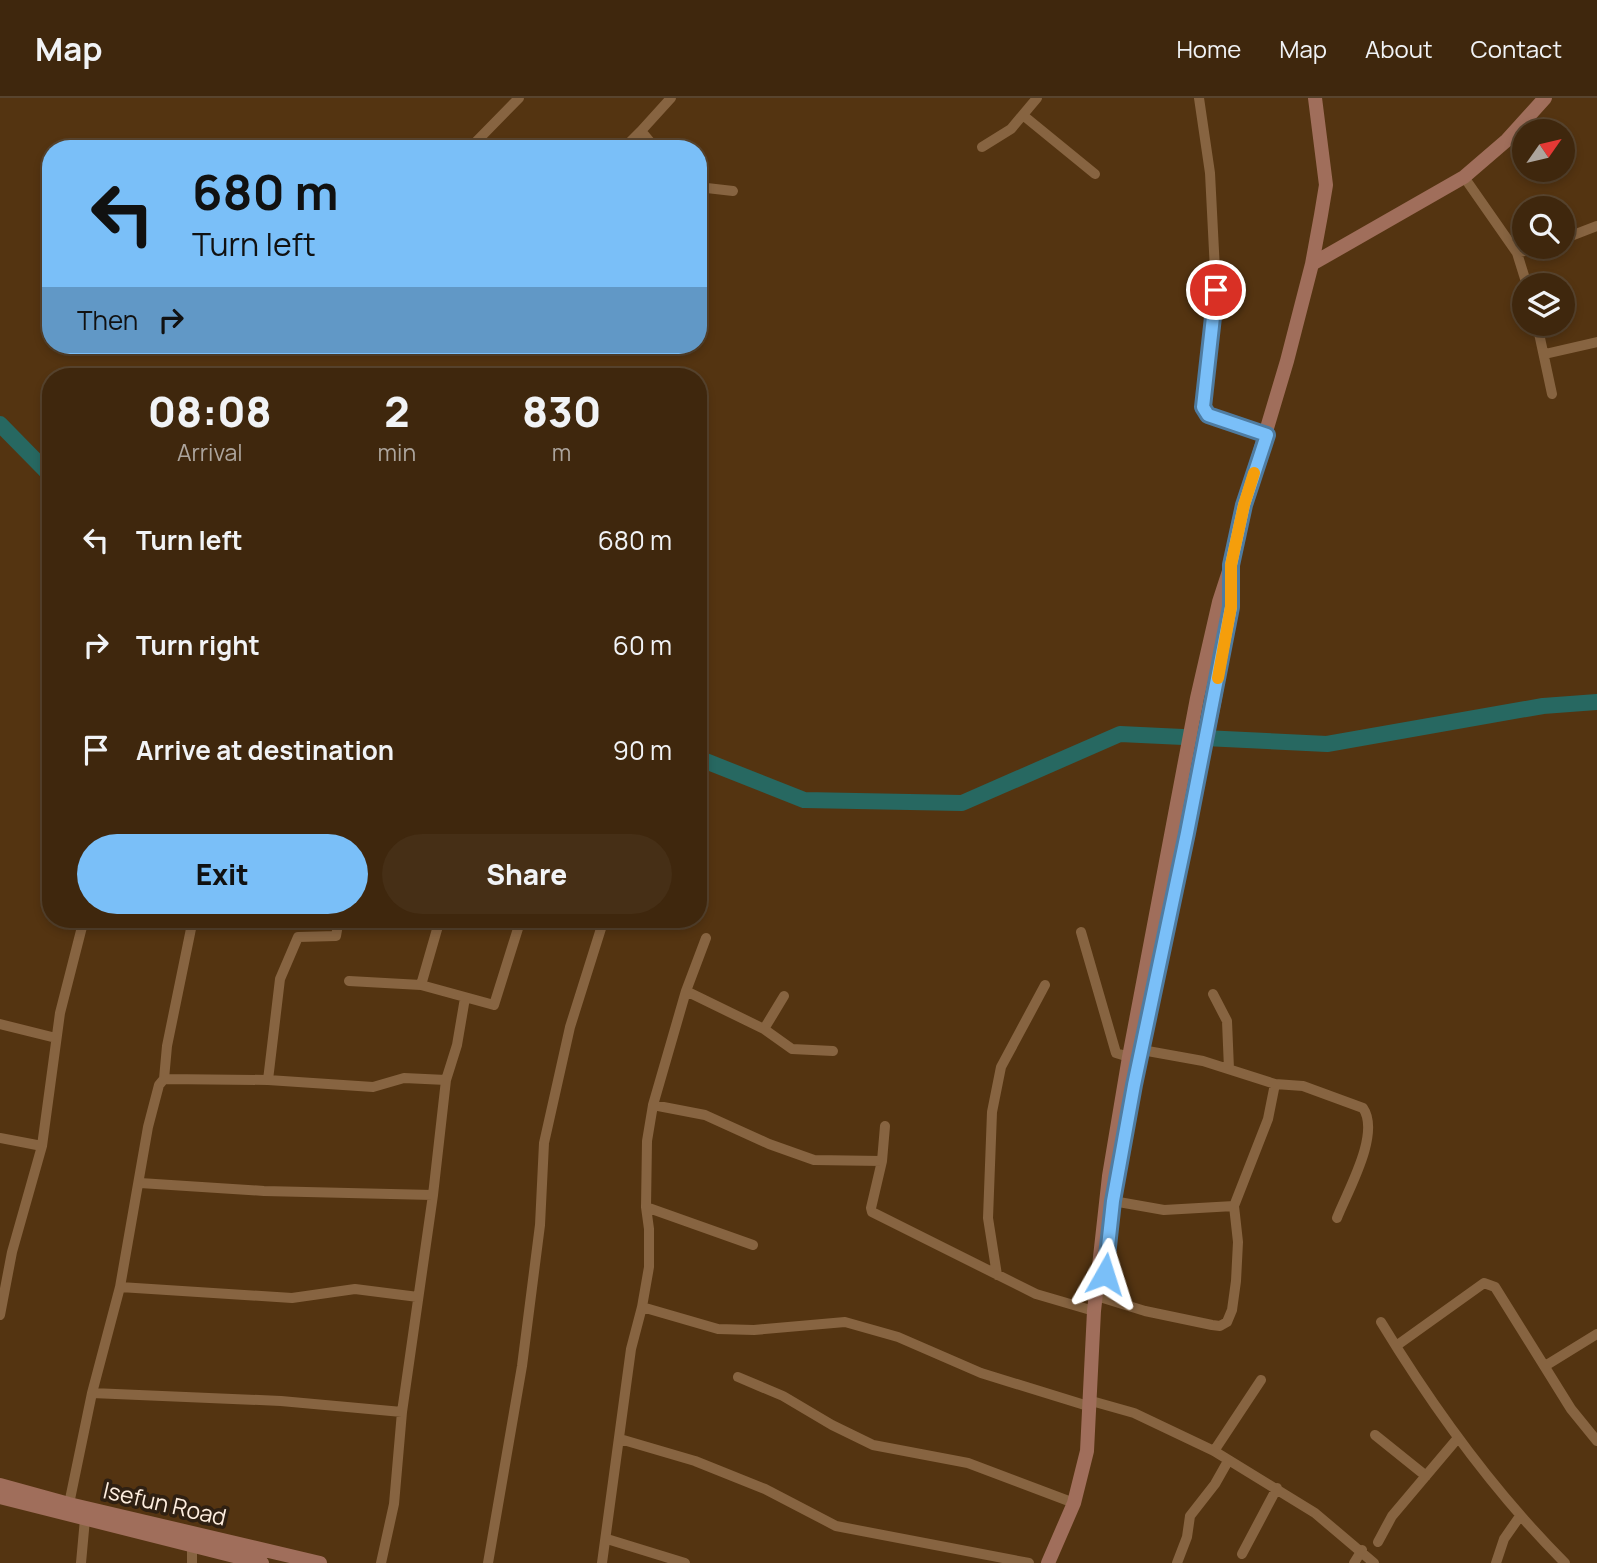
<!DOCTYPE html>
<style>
body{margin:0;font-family:Manrope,sans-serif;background:#462f16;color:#f1f3f6;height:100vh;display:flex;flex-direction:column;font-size:26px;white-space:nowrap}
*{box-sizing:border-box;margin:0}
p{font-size:23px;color:#ada59d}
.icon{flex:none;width:38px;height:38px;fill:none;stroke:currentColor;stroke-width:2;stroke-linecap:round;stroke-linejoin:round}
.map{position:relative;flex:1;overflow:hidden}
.drawer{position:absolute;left:42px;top:270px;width:665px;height:560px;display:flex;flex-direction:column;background:#3f270d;border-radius:28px;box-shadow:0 4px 10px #0003,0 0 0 2px #58442e}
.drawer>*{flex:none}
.banner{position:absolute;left:42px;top:42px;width:665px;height:214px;border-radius:28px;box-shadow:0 4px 10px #0003,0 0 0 2px #58442e;background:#7abff8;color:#111;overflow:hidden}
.needle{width:46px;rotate:56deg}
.controls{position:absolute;left:1512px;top:21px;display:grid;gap:14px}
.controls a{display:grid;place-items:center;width:63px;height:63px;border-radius:50%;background:#3f270d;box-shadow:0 4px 10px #0003,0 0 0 2px #58442e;font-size:35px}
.pin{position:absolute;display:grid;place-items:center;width:60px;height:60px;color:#fff;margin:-30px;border:4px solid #fff;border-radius:50%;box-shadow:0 2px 7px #0007}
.me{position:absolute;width:77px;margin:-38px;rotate:6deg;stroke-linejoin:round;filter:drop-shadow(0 0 5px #0008)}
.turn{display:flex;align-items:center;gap:24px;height:147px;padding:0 35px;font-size:32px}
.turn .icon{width:91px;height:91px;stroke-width:2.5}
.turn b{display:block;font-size:49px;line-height:60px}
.then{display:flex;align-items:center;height:66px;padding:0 35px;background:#0003;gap:14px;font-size:26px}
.eta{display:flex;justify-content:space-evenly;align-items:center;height:119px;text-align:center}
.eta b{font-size:42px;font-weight:800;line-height:49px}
.button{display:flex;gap:14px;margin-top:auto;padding:14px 35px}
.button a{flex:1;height:80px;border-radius:42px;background:#7abff8;color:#111;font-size:28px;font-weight:800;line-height:80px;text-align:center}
.button a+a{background:#462f16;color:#f1f3f6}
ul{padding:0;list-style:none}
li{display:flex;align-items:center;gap:21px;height:105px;padding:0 35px}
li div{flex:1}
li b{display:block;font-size:26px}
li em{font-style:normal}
header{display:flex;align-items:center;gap:42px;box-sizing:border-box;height:98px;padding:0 35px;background:#3f270d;border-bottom:2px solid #58442e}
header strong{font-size:33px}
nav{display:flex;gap:38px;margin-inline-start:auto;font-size:24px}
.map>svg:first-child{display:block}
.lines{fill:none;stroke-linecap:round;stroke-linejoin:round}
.river{stroke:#276861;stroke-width:16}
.street{stroke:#876441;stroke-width:10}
.secondary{stroke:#a06e5b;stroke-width:14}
.route-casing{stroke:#4f7ca1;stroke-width:18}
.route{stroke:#7abff8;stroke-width:12}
.slow{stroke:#f59e0b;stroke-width:12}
.labels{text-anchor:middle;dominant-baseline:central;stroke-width:7;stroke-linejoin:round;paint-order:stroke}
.street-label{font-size:23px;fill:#feeedf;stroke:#2f2012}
</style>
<header>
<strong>Map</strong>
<nav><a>Home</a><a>Map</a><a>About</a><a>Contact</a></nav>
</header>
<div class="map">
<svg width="1597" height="1465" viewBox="0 0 1597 1465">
<rect width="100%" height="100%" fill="#543411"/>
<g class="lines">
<!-- river -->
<path class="river" d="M0,326L51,378
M698,660L804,702L962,705L1120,636L1327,646L1543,608L1597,604"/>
<!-- street -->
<path class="street" d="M1199,0L1210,75L1216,192L1203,309L1208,317L1267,337
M1024,18L1095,76
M641,33L671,0
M982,49L1011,31L1037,0
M469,51L519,0
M623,51L641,33L656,51
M1464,79L1517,155L1527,187
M698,89L733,93
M1563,141L1597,128
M1517,155L1538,149
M1537,226L1552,296
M1545,256L1597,244
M440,821L421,887L494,907L521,821
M1081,834L1116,955L1129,959
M349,883L421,887
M686,893L764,931L784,898
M1213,896L1227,923L1229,971
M0,926L56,940
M764,931L792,951L833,953
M1142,952L1203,963L1275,986L1303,988L1363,1010C1381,1036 1347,1094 1337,1120
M164,981L268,982L373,989L404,980L446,982
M268,982L280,881L298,839L336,838L339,821
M653,1007L705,1017L769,1046L814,1062L882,1063
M885,1028L882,1063L871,1110L872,1114L1036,1196L1094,1213
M0,1040L42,1048
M140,1085L264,1093L433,1097
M1113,1103L1164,1112L1234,1108
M646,1109L753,1147
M997,1177L988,1120L992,1014L1001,969L1045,887
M120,1189L292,1200L355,1191L418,1199
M1103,1200L1145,1213L1212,1227L1220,1228L1227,1224L1232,1212L1236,1183L1238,1144L1234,1108L1268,1021L1275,986
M642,1209L718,1231L754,1232L845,1224L898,1239L981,1275L1088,1308
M0,1217L12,1154L42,1048L60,915L84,821
M1381,1224C1434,1311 1493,1393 1565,1465
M1396,1248L1484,1185L1495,1189L1571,1311L1597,1343
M1545,1268L1597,1236
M738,1279L783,1298L832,1327L873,1347L968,1365L1074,1405
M92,1295L281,1303L402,1314
M1095,1304L1134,1315L1214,1353L1315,1415L1374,1465
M1375,1337L1426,1378
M620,1341L695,1363L765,1391L836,1428L1029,1465
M1214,1353L1261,1282
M69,1406L92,1295L120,1189L148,1029L159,987L164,981L167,948L193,821
M607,1441L685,1465
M1378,1444L1392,1418L1457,1341
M192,1449V1465
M1242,1456L1277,1390
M81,1465L85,1421
M381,1465L394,1406L402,1314L433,1097L446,982L457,947L465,900
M488,1465L522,1268L540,1127L544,1045L570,929L604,821
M602,1465L631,1251L642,1209L649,1169V1131L646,1109L647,1043L653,1007L686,893L706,840
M1177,1465L1187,1439L1190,1418L1215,1386L1228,1363
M1354,1465L1362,1452
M1496,1465L1504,1441L1520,1418"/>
<!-- secondary -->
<path class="secondary" d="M1312,166L1464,79L1507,42L1545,0
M1133,991L1214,605L1231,509V479
M0,1387L69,1406L320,1465
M0,1399L262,1465
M1048,1465L1074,1405L1087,1353L1094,1213L1109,1078L1129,959L1197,600L1219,504L1231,467L1244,407L1287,263L1312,166L1321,117L1326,87L1315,0"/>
</g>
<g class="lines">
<!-- route casing -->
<g class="route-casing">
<path id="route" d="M1105,1176L1113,1103L1134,987L1187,735L1231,509V467L1244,407L1267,337L1208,317L1203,309L1216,192"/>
</g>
<!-- route -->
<use href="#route" class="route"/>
<!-- slow -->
<path class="slow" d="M1218,580L1231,509V467L1244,407L1254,375"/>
</g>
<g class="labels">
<!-- street labels -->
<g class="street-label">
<text transform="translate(165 1405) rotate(13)">Isefun Road</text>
</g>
</g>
</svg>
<div class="controls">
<a><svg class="needle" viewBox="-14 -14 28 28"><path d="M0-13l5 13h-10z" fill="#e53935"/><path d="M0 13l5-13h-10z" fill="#ada59d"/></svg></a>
<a><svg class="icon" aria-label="search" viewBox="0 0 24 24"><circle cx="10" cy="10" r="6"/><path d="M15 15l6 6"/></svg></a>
<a><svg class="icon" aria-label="layers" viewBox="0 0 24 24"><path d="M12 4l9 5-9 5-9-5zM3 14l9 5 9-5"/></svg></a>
</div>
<div class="pin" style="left:1216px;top:192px;background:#d93025"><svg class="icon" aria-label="arrive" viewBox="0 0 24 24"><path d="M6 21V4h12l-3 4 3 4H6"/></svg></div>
<svg class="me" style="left:1105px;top:1176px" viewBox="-20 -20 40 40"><path d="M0-17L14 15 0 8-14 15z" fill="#7abff8" stroke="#fff" stroke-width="4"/></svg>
<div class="banner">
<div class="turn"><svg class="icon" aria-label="left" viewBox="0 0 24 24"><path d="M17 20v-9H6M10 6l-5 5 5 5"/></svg><div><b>680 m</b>Turn left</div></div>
<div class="then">Then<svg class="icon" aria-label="right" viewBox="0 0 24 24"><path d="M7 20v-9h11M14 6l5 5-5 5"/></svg></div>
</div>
<section class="drawer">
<div class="eta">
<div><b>08:08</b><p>Arrival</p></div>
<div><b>2</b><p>min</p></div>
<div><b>830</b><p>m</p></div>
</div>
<ul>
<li><svg class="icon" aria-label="left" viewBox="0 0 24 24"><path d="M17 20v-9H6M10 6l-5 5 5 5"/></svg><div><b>Turn left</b></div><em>680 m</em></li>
<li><svg class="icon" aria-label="right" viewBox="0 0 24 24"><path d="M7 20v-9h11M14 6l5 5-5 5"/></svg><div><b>Turn right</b></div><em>60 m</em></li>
<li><svg class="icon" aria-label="arrive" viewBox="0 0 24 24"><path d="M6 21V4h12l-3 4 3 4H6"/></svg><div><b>Arrive at destination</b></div><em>90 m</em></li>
</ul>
<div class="button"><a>Exit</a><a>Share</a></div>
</section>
</div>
